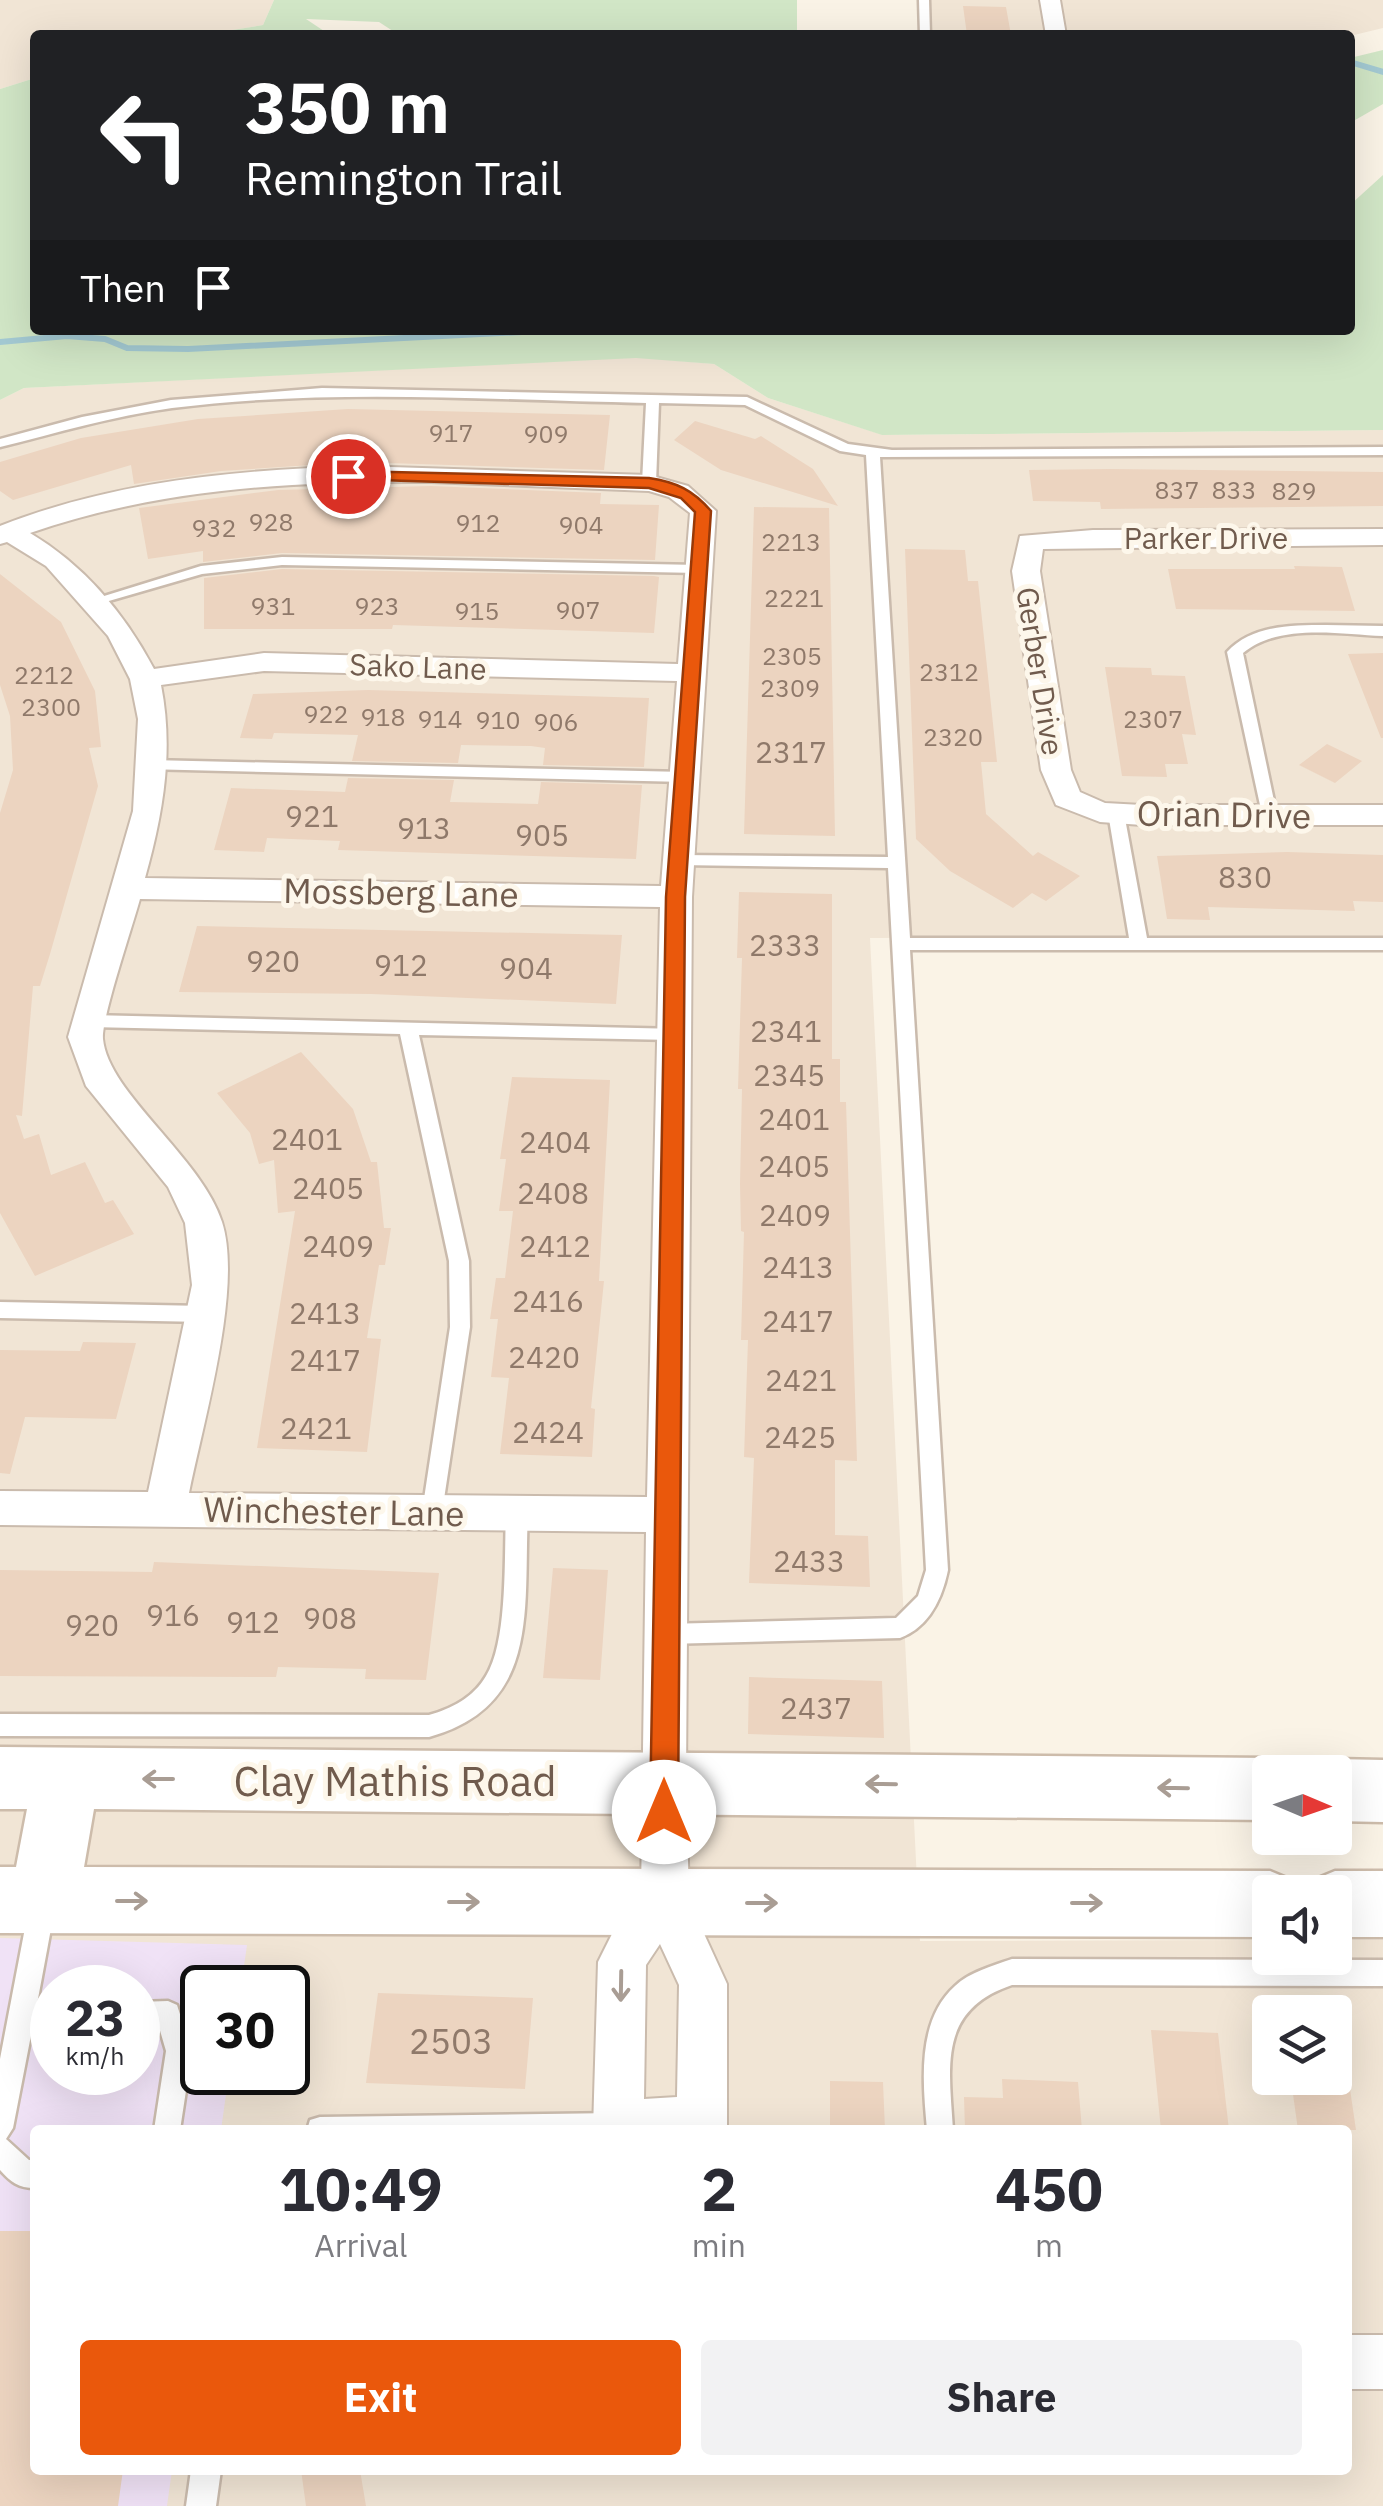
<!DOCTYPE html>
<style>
body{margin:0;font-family:"IBM Plex Sans",sans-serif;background:#f2f2f3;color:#2b2b33;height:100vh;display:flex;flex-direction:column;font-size:38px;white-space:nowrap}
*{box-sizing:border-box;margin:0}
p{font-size:32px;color:#7c7c81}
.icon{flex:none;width:55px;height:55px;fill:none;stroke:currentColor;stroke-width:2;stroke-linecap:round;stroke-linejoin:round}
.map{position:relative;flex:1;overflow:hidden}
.panel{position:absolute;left:30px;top:2125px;width:1322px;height:350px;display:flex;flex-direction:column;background:#fff;border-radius:10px;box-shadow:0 10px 40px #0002}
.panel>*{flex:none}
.guide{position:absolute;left:30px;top:30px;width:1325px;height:305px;border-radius:10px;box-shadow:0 10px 40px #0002;background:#202124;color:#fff;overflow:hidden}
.needle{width:65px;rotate:92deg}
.controls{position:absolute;left:1252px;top:1755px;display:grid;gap:20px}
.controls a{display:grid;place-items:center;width:100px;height:100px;border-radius:10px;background:#fff;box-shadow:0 10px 40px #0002;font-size:50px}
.speed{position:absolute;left:30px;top:1965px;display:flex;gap:20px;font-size:50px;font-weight:700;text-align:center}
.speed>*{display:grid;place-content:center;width:130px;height:130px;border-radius:50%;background:#fff;box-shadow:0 10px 40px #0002;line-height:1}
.speed small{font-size:25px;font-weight:400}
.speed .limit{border:5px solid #111;border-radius:15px;background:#fff;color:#111}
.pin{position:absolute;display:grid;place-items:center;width:85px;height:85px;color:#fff;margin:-42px;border:5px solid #fff;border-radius:50%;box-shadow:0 2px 10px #0007}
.me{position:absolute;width:110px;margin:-55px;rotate:0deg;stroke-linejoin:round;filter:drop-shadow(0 0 8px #0008)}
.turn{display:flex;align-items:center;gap:35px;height:210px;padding:0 50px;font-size:45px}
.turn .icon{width:130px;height:130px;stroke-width:2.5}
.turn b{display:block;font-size:70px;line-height:85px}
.then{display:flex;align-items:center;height:95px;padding:0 50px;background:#0003;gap:20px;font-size:38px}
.eta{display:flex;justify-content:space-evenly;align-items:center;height:170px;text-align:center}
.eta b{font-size:60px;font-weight:700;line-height:70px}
.action{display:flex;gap:20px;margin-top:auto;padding:20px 50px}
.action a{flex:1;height:115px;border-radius:10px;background:#ea580c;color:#fff;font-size:40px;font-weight:700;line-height:115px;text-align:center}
.action a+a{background:#f2f2f3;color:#2b2b33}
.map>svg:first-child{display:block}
.residential{fill:#f1e5d5;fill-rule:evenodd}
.education{fill:#f0e2f6;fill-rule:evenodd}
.green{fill:#d1e6c6}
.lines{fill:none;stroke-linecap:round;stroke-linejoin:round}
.stream{stroke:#a3c9d2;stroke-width:6}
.building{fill:#ecd4c0}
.service-casing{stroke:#cabbad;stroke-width:5}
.minor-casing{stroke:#cabbad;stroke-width:4}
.secondary-casing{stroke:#cdbcab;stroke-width:5}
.service{fill:#fff;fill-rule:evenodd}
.minor{fill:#fff;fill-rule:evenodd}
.secondary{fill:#fff;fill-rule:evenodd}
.oneway{stroke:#a99d94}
.route{fill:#ea580c;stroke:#983908;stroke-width:2.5}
.labels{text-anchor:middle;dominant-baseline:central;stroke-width:10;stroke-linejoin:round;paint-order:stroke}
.far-number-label{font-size:25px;fill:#8f796a}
.far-street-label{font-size:30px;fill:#705b4d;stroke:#fdf7eb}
.number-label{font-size:30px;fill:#8f796a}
.street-label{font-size:35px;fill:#705b4d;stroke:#fdf7eb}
.near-number-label{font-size:35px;fill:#8f796a}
.near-street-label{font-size:42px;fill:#705b4d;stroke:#fdf7eb}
</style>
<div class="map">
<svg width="1383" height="2506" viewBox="0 0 1383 2506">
<rect width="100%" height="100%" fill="#faf3e6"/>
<!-- residential -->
<path class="residential" d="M0,0H274L263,25L201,35H35V78L0,89Z
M926,0H1383V28L1350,36L928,35Z
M636,357L714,364L768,398L883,435L1383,430V936L870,938L920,1941L1270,1940V1958H1335V1940H1383V2506H0V400L24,388ZM52,1988H138V2072H52ZM202,1988H288V2072H202ZM1270,2012H1335V2078H1270ZM35,2130H1348V2470H35Z"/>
<!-- education -->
<path class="education" d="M0,1938L247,1945L241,1987L202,1988V2072L229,2073L221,2130H35V2470H172L167,2506H0ZM52,1988H138V2072H52Z"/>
<!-- green -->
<path class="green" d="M274,0H797V30L805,35H399L379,22L306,19L330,35H201L263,25Z
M1383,50V104L1350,123V58Z
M35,78V330H1350V205L1383,175V430L882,435L768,398L714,364L636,358L24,388L0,400V89Z"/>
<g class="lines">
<!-- stream -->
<path class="stream" d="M1350,62L1383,72
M0,342L67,336L105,339L127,348L188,349L560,330"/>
</g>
<!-- building -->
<path class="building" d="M963,6L1006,7L1011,35H967Z
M348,409L610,415L604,470L358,462L221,471L134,484L131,465L13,500L0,491V462L81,438L198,419Z
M695,421L755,439L761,436L813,469L838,506L721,470L674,440Z
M1110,469L1383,472V506L1101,509L1100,502L1033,501L1029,470Z
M431,486L601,493L600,504L659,505L655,560L282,553L203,562V551L148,559L139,508L278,490Z
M754,507L829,508L835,836L744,834Z
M905,549L965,550L968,581H978L997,762H981L986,814L1033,856L1038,852L1080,876L1046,901L1032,893L1013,908L950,871L916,839Z
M1294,566L1342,567L1355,611L1176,609L1168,569H1295Z
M282,569L654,576L659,577L654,633L393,625L392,629H204V578Z
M0,574L61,622L95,691L101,747L89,748L98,786L50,954L40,986H33L22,1116L16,1115L24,1139L39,1134L51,1175L85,1162L105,1203L113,1200L134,1234L35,1276L0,1213V813L13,770L10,716L0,685Z
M1383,653V738H1381L1348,654Z
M1105,667L1151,668L1152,675L1185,676L1196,735L1182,734L1188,764H1165L1167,777L1122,776Z
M368,690L649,698L644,767L543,765L545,748L531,746L461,745L458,763L352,761L358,735L274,733L272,739L240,738L253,694Z
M1327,744L1362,761L1335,783L1299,765Z
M348,778L454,780L450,802L538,804L541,782L642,785L636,859L338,850L340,841L267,838L264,852L214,850L231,788L345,792Z
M1287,852L1383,855V902L1353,901L1355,911L1208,907L1210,920L1167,919L1157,856Z
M739,892L832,894V1059H840V1102H846L857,1461L835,1460V1535L868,1536L870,1587L749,1583L754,1458L744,1457L748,1340H741L744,1232L741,1231L740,1184L742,1089H738L742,958H737Z
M197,926L622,935L616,1004L371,994L179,992Z
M301,1052L353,1109L371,1162H377L384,1228H391L385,1265H379L367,1338L381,1339L367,1452L257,1448L295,1211L278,1213L274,1160L259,1164L250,1133L217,1093Z
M512,1077L610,1080L599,1281H604L591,1408L595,1409L592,1457L500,1454L509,1378L491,1377L498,1319H490L496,1278H505L513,1211H499L506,1159H500Z
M83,1342L136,1343L116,1419L25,1417L10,1474L0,1473V1350L80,1351Z
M154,1562L439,1573L426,1680L365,1679L366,1669L278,1667L276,1677L0,1676V1570L152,1572Z
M553,1568L608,1570L600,1680L543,1678Z
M749,1677L882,1681L884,1738L748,1734Z
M378,1993L533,1998L525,2089L366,2083Z
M1151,2030L1218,2033L1229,2130H1161Z
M1002,2079L1078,2082L1082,2130H965L964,2097L1003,2098Z
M830,2081L883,2082L885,2130H830Z
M1292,2087L1350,2089L1356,2130H1298Z
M0,2231H35V2470H123L118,2506H0Z
M301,2470H360L366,2506H306Z"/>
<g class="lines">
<!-- service casing -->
<g class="service-casing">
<path id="service" d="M919,0H929L930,35H920Z
M322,388L747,397L848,444L892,450L1383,447V455L880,457L910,938H1129L1108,813L1116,808L1124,813L1147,938H1383V950H910L948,1570C942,1599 929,1627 900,1638L666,1644L658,1641L655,1634L658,1627L666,1624L896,1618L918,1596L926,1570L888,868L678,865L670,860L678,855L888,857L866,455L840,451L745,405L659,403L656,483L649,487L642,483L646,403C489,400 329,388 172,408C113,416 57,433 0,447V439L82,417L171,400Z
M282,557L699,565L706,569L699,573L282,565L202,574L95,605L88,601L201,566Z
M1326,625L1383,626V636C1339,634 1279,623 1243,653L1277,815L1269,820L1263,819L1227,652C1252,625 1292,625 1326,625Z
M150,760L685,772L693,777L685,782L144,769V761Z
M90,1015L680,1029L683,1034L680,1039L674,1040L419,1035L469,1261L470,1327L441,1519L433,1521L425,1519L422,1512L450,1327L449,1261L400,1034L90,1027L81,1021Z
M0,1302L205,1306L212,1308L215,1314L212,1320L205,1322L0,1318Z
M517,1504L525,1506L528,1513C523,1607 542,1706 429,1737L0,1736V1714L429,1715C451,1709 474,1697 486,1676C508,1641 504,1556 506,1513L509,1506Z
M42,1895L51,1898L55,1907L37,2004L52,2003V2029L32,2030L13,2128L6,2139L29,2160H35V2188C18,2188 11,2182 0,2170V2059L29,1907L33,1898Z
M1012,1959L1383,1960V1986L1012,1985C938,2010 949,2065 953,2130H927C923,2084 916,2021 955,1986C970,1972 992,1966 1012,1959Z
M168,2001L177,2005L192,2051L180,2130H154L166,2051L159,2027L138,2028V2002Z
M618,2113L627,2117L630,2130H307L310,2120L320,2117Z
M191,2470H221L216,2506H186Z"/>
</g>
<!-- minor casing -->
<g class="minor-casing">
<path id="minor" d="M1040,0H1060L1066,35H1046Z
M358,466L649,475L688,486L716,511L692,897L686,1781L689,1901L727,1984V2130H593L598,1962L619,1920L641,1895L646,1532L0,1525V1491L148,1492L192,1285L185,1223L168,1187L86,1086L68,1037L133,811L138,719L130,679L108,636L46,566L7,542L0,544V526C114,481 237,470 358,466ZM431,482L649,491L669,497L690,513L678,664L264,653L154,669C125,614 84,565 30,533C160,488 294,481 431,482ZM264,671L677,681L661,886L145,878C163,814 174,751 161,685ZM140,899L660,907L647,1497L189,1493C203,1423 243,1287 222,1222C202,1158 108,1093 103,1039C101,1019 133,925 140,899ZM660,1944L679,1985L677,2097L644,2099L646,1965Z
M1383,529V545L1043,549L1040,571L1071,770L1080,792L1105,803L1142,805H1383V825H1142L1100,822L1056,805L1041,770L1012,571L1020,536L1093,530Z
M1348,2335H1383V2389H1348Z"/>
</g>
<!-- secondary casing -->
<g class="secondary-casing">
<path id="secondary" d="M0,1747L1270,1758L1294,1767L1296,1772H1270V1820L94,1809L84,1867L1270,1871L1294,1881L1300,1892H1270V1937L0,1933V1867H16L27,1809H0Z
M1335,1759L1383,1760V1822L1335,1821V1772H1310Z
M1335,1871H1383V1937H1335V1892H1305L1311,1881Z"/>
</g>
<!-- service -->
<use href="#service" class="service"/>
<!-- minor -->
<use href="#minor" class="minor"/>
<!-- secondary -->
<use href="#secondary" class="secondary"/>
</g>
<!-- one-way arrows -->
<defs><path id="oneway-shaft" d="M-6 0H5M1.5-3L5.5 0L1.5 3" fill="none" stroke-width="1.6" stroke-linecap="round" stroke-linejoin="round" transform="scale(2.5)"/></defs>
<g class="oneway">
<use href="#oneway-shaft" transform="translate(158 1779) rotate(-180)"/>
<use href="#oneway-shaft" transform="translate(881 1784) rotate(-179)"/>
<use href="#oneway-shaft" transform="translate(1173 1788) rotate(-179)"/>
<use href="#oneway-shaft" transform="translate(132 1901)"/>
<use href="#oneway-shaft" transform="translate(464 1902)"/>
<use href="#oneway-shaft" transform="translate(762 1903)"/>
<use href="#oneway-shaft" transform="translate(1087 1903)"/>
<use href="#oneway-shaft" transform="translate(621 1986) rotate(91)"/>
</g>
<!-- route -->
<path class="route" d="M348,471L649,478C676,482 693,490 711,511L685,897L678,1812L674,1821L664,1824L654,1821L650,1812L666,897L695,512L681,498L649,488L343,479V472Z"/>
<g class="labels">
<!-- far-number labels -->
<g class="far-number-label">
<text x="451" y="432">917</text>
<text x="546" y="433">909</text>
<text x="1177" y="489">837</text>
<text x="1234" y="489">833</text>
<text x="1294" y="490">829</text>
<text x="271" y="521">928</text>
<text x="478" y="522">912</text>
<text x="581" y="524">904</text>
<text x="214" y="527">932</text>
<text x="791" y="541">2213</text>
<text x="794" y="597">2221</text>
<text x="273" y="605">931</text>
<text x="377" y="605">923</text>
<text x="578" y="609">907</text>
<text x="477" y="610">915</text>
<text x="792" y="655">2305</text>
<text x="949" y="671">2312</text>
<text x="44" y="674">2212</text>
<text x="790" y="687">2309</text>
<text x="51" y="706">2300</text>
<text x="326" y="713">922</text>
<text x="383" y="716">918</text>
<text x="440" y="718">914</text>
<text x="1153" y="718">2307</text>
<text x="498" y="719">910</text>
<text x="556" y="721">906</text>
<text x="953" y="736">2320</text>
</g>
<!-- far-street labels -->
<g class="far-street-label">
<text x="1206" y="537">Parker Drive</text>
<text transform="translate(418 666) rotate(2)">Sako Lane</text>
<text transform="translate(1041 671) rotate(81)">Gerber Drive</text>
</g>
<!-- number labels -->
<g class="number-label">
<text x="791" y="751">2317</text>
<text x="312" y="815">921</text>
<text x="424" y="827">913</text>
<text x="542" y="834">905</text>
<text x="1245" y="876">830</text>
<text x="785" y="944">2333</text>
<text x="273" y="960">920</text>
<text x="401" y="964">912</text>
<text x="526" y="967">904</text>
<text x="786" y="1030">2341</text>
<text x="789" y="1074">2345</text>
<text x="794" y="1118">2401</text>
<text x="307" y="1138">2401</text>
<text x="555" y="1141">2404</text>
<text x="794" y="1165">2405</text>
<text x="328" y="1187">2405</text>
<text x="553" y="1192">2408</text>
<text x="795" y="1214">2409</text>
<text x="338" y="1245">2409</text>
<text x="555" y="1245">2412</text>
<text x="798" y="1266">2413</text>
<text x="548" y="1300">2416</text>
<text x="325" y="1312">2413</text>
<text x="798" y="1320">2417</text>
<text x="544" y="1356">2420</text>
<text x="325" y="1359">2417</text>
<text x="801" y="1379">2421</text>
<text x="316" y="1427">2421</text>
<text x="548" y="1431">2424</text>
<text x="800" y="1436">2425</text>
<text x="809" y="1560">2433</text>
<text x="173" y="1614">916</text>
<text x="330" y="1617">908</text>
<text x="253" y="1621">912</text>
<text x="92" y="1624">920</text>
<text x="816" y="1707">2437</text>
</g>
<!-- street labels -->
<g class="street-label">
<text transform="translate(1224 814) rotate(1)">Orian Drive</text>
<text transform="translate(401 892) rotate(1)">Mossberg Lane</text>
<text transform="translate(334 1511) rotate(1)">Winchester Lane</text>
</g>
<!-- near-number labels -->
<g class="near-number-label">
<text x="451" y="2041">2503</text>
</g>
<!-- near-street labels -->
<g class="near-street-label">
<text x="395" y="1780">Clay Mathis Road</text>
</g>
</g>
</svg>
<div class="controls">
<a><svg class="needle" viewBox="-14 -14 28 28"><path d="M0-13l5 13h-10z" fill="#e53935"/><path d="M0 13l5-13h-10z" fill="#7c7c81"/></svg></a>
<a><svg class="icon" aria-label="sound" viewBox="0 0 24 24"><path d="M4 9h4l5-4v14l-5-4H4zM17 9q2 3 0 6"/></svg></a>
<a><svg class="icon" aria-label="layers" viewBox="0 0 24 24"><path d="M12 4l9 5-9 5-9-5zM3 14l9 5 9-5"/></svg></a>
</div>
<div class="speed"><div>23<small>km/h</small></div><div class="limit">30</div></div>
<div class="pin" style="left:348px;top:476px;background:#d93025"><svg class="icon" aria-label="arrive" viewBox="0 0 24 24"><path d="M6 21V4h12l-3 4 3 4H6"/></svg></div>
<svg class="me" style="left:664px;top:1812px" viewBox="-20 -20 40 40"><circle r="19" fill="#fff"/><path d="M0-13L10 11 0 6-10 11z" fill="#ea580c"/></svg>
<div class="guide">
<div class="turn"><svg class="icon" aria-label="left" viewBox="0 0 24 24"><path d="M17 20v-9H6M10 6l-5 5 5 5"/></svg><div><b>350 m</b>Remington Trail</div></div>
<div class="then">Then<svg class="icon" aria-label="arrive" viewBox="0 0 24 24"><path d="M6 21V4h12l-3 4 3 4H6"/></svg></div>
</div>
<section class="panel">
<div class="eta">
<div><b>10:49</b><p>Arrival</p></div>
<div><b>2</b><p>min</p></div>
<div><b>450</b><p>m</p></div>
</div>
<div class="action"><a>Exit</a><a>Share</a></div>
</section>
</div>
